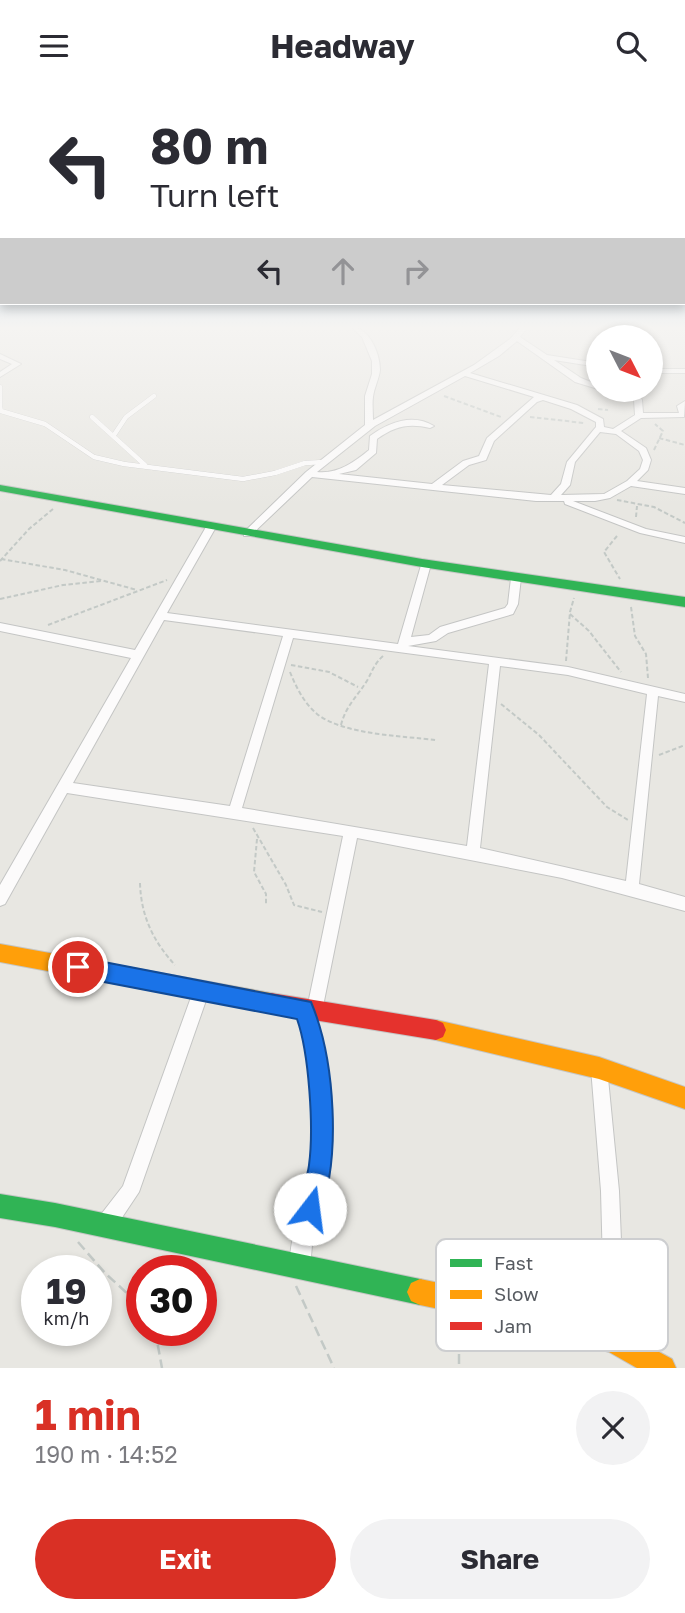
<!DOCTYPE html>
<meta charset="utf-8">
<style>
body{margin:0;font-family:"Golos Text",sans-serif;background:#f2f2f3;color:#2b2b33;height:100vh;display:flex;flex-direction:column;font-size:26px;white-space:nowrap}
*{box-sizing:border-box;margin:0}
p{font-size:23px;color:#7c7c81}
.icon{flex:none;width:38px;height:38px;fill:none;stroke:currentColor;stroke-width:2;stroke-linecap:round;stroke-linejoin:round}
.map{position:relative;height:1277px;overflow:hidden}
.side{display:flex;flex-direction:column;background:#fff;flex:1}
.side>*{flex:none}
.banner{position:absolute;left:0px;top:0px;width:686px;height:214px;box-shadow:0 4px 10px #0003;background:#fff;color:#2b2b33;overflow:hidden}
.needle{width:46px;rotate:132deg}
.fabs{position:absolute;left:586px;top:234px;display:grid;gap:14px}
.fabs a{display:grid;place-items:center;width:77px;height:77px;border-radius:50%;background:#fff;box-shadow:0 4px 10px #0003;font-size:35px}
.speed{position:absolute;left:21px;top:1164px;display:flex;gap:14px;font-size:35px;font-weight:700;text-align:center}
.speed>*{display:grid;place-content:center;width:91px;height:91px;border-radius:50%;background:#fff;box-shadow:0 4px 10px #0003;line-height:1}
.speed small{font-size:18px;font-weight:400}
.speed .limit{border:10px solid #d22;background:#fff;color:#111}
.pin{position:absolute;display:grid;place-items:center;width:60px;height:60px;color:#fff;margin:-30px;border:4px solid #fff;border-radius:50%;box-shadow:0 2px 7px #0007}
.me{position:absolute;width:77px;margin:-38px;rotate:15deg;stroke-linejoin:round;filter:drop-shadow(0 0 5px #0008)}
.turn{display:flex;align-items:center;gap:24px;height:147px;padding:0 35px;font-size:32px}
.turn .icon{width:91px;height:91px;stroke-width:2.5}
.turn b{display:block;font-size:49px;line-height:60px}
.lanes{display:flex;align-items:center;height:66px;padding:0 35px;background:#0003;justify-content:center;gap:35px;direction:ltr}
.lanes .off{opacity:.35}
.round{display:grid;place-items:center;flex:none;width:74px;height:74px;border-radius:37px;background:#f2f2f3}
.overview{display:flex;align-items:center;justify-content:space-between;height:119px;padding:0 35px}
h1{font-size:42px;font-weight:700;line-height:52px;color:#d93025}
.cta{display:flex;gap:14px;margin-top:auto;padding:14px 35px}
.cta a{flex:1;height:80px;border-radius:42px;background:#d93025;color:#fff;font-size:28px;font-weight:700;line-height:80px;text-align:center}
.cta a+a{background:#f2f2f3;color:#2b2b33}
header{display:flex;justify-content:space-between;align-items:center;height:91px;padding:0 35px;background:#fff;font-size:32px;font-weight:700}
.map>svg:first-child{display:block}
.lines{fill:none;stroke-linecap:round;stroke-linejoin:round}
.lane-casing{stroke:#c4c5c4;stroke-width:5}
.street-casing{stroke:#c4c5c4;stroke-width:2}
.fast-casing{stroke:#c5c6c5;stroke-width:2}
.slow-casing{stroke:#c5c6c5;stroke-width:2}
.jam-casing{stroke:#c5c6c5;stroke-width:2}
.path-far1{stroke:#c3c9c6;stroke-width:2;stroke-dasharray:4.5 2.5;stroke-linecap:butt}
.path{stroke:#c3c9c6;stroke-width:2.5;stroke-dasharray:10 5;stroke-linecap:butt}
.lane{stroke:#fcfbfb;stroke-width:4.5}
.street{fill:#fcfbfb;fill-rule:evenodd}
.fast{fill:#30b455;fill-rule:evenodd}
.slow{fill:#ff9f0a;fill-rule:evenodd}
.jam{fill:#e5322d;fill-rule:evenodd}
.route{fill:#1a73e8;stroke:#114b97;stroke-width:2}
.key{fill:#fff;stroke:#cdced0;stroke-width:2}
.key-label{font-size:19px;fill:#575b61}
</style>
<header><svg class="icon" aria-label="menu" viewBox="0 0 24 24"><path d="M4 6h16M4 12h16M4 18h16"/></svg>Headway<svg class="icon" aria-label="search" viewBox="0 0 24 24"><circle cx="10" cy="10" r="6"/><path d="M15 15l6 6"/></svg></header>
<div class="map">
<svg width="685" height="1277" viewBox="0 0 685 1277">
<rect width="100%" height="100%" fill="#e8e7e2"/>
<g class="lines">
<!-- lane casing -->
<g class="lane-casing">
<path id="lane" d="M0,296V316
M0,316L1,320L45,333L94,366L124,373L243,388L275,382L305,372L324,371
M92,326L145,374
M114,344L126,326L154,305"/>
</g>
<!-- street casing -->
<g class="street-casing">
<path id="street" d="M351,236C369,236 380,262 380,279C379,288 374,297 373,306C372,313 373,321 373,329L474,274L510,248L521,236H528L520,246L547,264L598,272V276L554,269L581,287L598,294V298L575,291L517,250L499,265L470,282L577,314L603,328L604,336L613,338L635,324L634,309L633,307L606,299L631,302L630,299H638L642,309L643,322H679L677,315L685,310L684,326L641,327L621,340L646,357L651,369L648,379L637,390L685,397V403L631,395L610,407L595,410H573L646,438L685,446V452L640,442L565,413L564,410H536L312,386L250,445H244V441L306,381L365,334V305L372,283V270L362,246ZM465,285L534,306L487,347L479,365L463,370L432,393L339,383L356,379L376,362L377,348C395,335 409,332 430,337L434,335C413,322 389,331 370,345L369,359C353,372 338,383 317,381L375,335ZM543,309L571,318L596,331V336L567,371L561,393L551,404L442,394L469,374L486,369L494,350L537,311ZM600,341L616,343L639,360L643,369L640,378L627,390L604,403L561,404L570,394L575,371Z
M0,263L21,273L0,286V281L12,273L0,268Z
M651,278H685V282H651Z
M211,433L216,436L167,522L398,553L422,471H430L431,473L411,546L429,544L440,536L505,517L508,513L511,487L516,484L521,487L518,513L513,523L448,542L436,550L408,555L568,576L685,603V611L658,605L639,793L685,806V820L562,787L357,747L322,920L320,926L315,928C329,974 337,1030 330,1078C327,1097 318,1116 314,1135C311,1151 313,1168 307,1183L300,1186L293,1183C282,1156 309,1102 312,1073C318,1022 310,968 296,919L298,913L304,911L308,913L343,745L67,702L5,813L0,815V794L131,567L0,540V532L135,559L206,436ZM164,529L283,545L230,715L73,692ZM293,547L489,573L467,755L242,717ZM500,575L568,584L647,603L626,790L480,757Z
M202,890L208,892L210,898L139,1101L113,1140L106,1142L99,1140L97,1133L99,1126L123,1095L194,898L196,892Z
M599,969L605,971L607,977L619,1100L625,1249L622,1256L615,1259L608,1256L605,1249L601,1100L591,977L593,971Z"/>
</g>
<!-- fast casing -->
<g class="fast-casing">
<path id="fast" d="M0,394L422,468L685,506V516L422,476L0,400Z
M0,1103L55,1112L420,1188L429,1192L433,1201L429,1210L420,1214L55,1136L0,1127Z"/>
</g>
<!-- slow casing -->
<g class="slow-casing">
<path id="slow" d="M0,853L271,902L278,905L281,912L278,919L271,922L0,871Z
M436,929L599,966L685,996V1018L599,988L436,949L429,946L426,939L429,932Z
M420,1188L535,1212L615,1237L672,1268L676,1277H637L609,1261L535,1238L420,1214L411,1210L407,1201L411,1192Z"/>
</g>
<!-- jam casing -->
<g class="jam-casing">
<path id="jam" d="M271,902L436,929L443,932L446,939L443,946L436,949L271,922L264,919L261,912L264,905Z"/>
</g>
<!-- path-far1 -->
<path class="path-far1" d="M614,236L616,247
M444,305L501,326
M598,318L608,319
M530,326L584,332
M659,347L685,354
M654,359L663,340L655,333
M617,409L654,416L685,432
M636,426L637,415
M617,445L604,461L620,488
M1,468L65,479L137,499
M0,470L29,438L53,418
M0,508L63,494L101,490
M631,516L635,545L646,563L648,587
M570,523L589,540L621,581
M48,534L167,489
M566,570L570,521L574,507
M291,574L329,581L358,596
M290,581C296,596 304,612 317,623C344,644 403,645 436,649
M501,613L539,644L607,716L628,729
M341,634C346,614 358,605 368,588C373,578 375,572 384,564
M659,664L685,654
M253,737L286,794L294,814L322,821
M257,748L254,781L266,803V813
M140,792C141,825 153,850 175,874"/>
<!-- path -->
<path class="path" d="M78,1151L105,1182L142,1216
M296,1195L334,1277
M459,1233V1277
M155,1239L162,1277"/>
<!-- lane -->
<use href="#lane" class="lane"/>
<!-- street -->
<use href="#street" class="street"/>
<!-- fast -->
<use href="#fast" class="fast"/>
<!-- slow -->
<use href="#slow" class="slow"/>
<!-- jam -->
<use href="#jam" class="jam"/>
</g>
<!-- sky -->
<linearGradient id="sky" x2="0" y2="1"><stop stop-color="#92c2ee"/><stop offset="0.57" stop-color="#f5f4f2"/><stop offset="1" stop-color="#f5f4f2" stop-opacity="0"/></linearGradient>
<rect width="685" height="415" fill="url(#sky)"/>
<!-- route -->
<path class="route" d="M78,866L311,911C335,968 342,1069 318,1127L310,1130L301,1127C294,1110 307,1092 309,1074C314,1037 309,962 297,928L78,886L71,883L68,876L71,869Z"/>
<!-- legend -->
<rect x="436" y="1148" width="232" height="112" rx="10" class="key"/>
<rect x="450" y="1168" width="32" height="8" fill="#30b455"/>
<rect x="450" y="1199" width="32" height="9" fill="#ff9f0a"/>
<rect x="450" y="1231" width="32" height="8" fill="#e5322d"/>
<g class="key-label">
<text x="494" y="1179">Fast</text>
<text x="494" y="1210">Slow</text>
<text x="494" y="1242">Jam</text>
</g>
</svg>
<div class="fabs">
<a><svg class="needle" viewBox="-14 -14 28 28"><path d="M0-13l5 13h-10z" fill="#e53935"/><path d="M0 13l5-13h-10z" fill="#7c7c81"/></svg></a>
</div>
<div class="speed"><div>19<small>km/h</small></div><div class="limit">30</div></div>
<div class="pin" style="left:78px;top:876px;background:#d93025"><svg class="icon" aria-label="arrive" viewBox="0 0 24 24"><path d="M6 21V4h12l-3 4 3 4H6"/></svg></div>
<svg class="me" style="left:310px;top:1118px" viewBox="-20 -20 40 40"><circle r="19" fill="#fff"/><path d="M0-13L10 11 0 6-10 11z" fill="#1a73e8"/></svg>
<div class="banner">
<div class="turn"><svg class="icon" aria-label="left" viewBox="0 0 24 24"><path d="M17 20v-9H6M10 6l-5 5 5 5"/></svg><div><b>80 m</b>Turn left</div></div>
<div class="lanes"><svg class="icon" aria-label="left" viewBox="0 0 24 24"><path d="M17 20v-9H6M10 6l-5 5 5 5"/></svg><svg class="icon off" aria-label="ahead" viewBox="0 0 24 24"><path d="M12 20V5M6 11l6-6 6 6"/></svg><svg class="icon off" aria-label="right" viewBox="0 0 24 24"><path d="M7 20v-9h11M14 6l5 5-5 5"/></svg></div>
</div>
</div>
<section class="side">
<div class="overview"><div><h1>1 min</h1><p>190 m · 14:52</p></div><a class="round"><svg class="icon" aria-label="close" viewBox="0 0 24 24"><path d="M6 6l12 12M18 6L6 18"/></svg></a></div>
<div class="cta"><a>Exit</a><a>Share</a></div>
</section>
